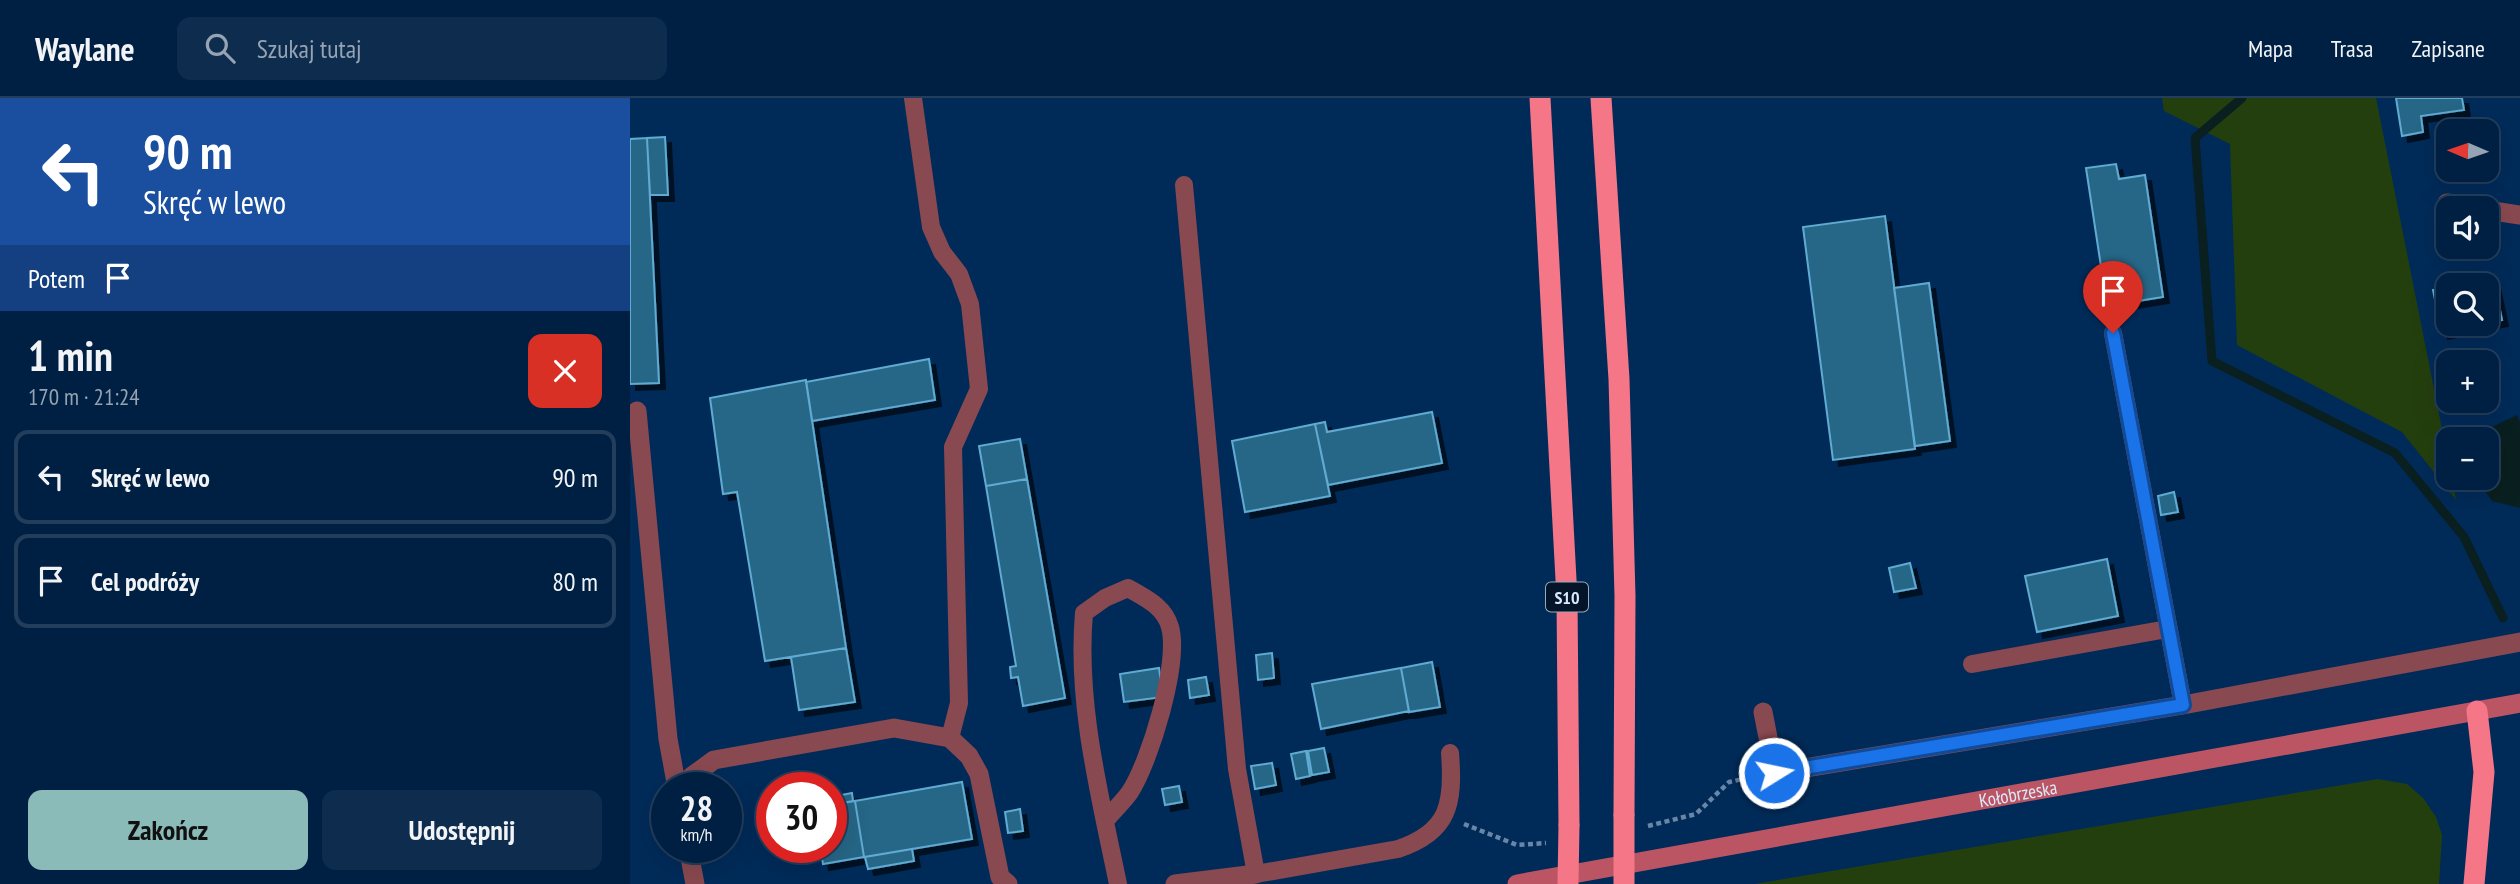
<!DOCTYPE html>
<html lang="pl">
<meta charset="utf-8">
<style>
body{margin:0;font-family:"PT Sans Narrow",sans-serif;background:#0e2d4e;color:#f1f3f6;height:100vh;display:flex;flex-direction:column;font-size:26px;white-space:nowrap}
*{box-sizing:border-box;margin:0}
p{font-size:23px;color:#95a3b2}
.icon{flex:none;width:38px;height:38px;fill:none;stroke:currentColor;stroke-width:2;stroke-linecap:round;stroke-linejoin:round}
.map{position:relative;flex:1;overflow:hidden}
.panel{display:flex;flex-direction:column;background:#002043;width:630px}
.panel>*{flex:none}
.hud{background:#1a4fa0;color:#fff;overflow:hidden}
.needle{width:46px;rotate:272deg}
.buttons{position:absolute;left:1806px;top:21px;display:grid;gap:14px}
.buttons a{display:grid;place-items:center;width:63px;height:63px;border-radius:14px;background:#002043;box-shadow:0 7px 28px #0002,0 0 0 2px #223e5c;font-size:35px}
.speed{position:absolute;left:21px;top:674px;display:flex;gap:14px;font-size:35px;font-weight:700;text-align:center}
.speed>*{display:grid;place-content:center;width:91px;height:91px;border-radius:50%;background:#002043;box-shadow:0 7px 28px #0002,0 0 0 2px #223e5c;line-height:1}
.speed small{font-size:18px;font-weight:400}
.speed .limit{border:10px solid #d22;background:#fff;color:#111}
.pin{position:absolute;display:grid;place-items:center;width:60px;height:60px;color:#fff;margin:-72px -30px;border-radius:50% 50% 50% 0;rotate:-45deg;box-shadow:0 0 7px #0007}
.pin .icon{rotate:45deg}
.me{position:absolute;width:77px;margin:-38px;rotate:80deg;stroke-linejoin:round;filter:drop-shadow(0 0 5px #0008)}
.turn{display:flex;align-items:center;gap:24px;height:147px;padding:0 28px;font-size:32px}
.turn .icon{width:91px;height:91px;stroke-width:2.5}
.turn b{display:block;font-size:49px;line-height:60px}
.then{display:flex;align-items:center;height:66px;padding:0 28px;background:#0003;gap:14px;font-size:26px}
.round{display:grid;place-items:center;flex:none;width:74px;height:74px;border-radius:14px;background:#0e2d4e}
.headline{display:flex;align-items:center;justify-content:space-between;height:119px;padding:0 28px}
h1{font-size:42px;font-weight:700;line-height:52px}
.button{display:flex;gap:14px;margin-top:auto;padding:14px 28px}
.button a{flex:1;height:80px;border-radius:14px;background:#8bbbb9;color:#111;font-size:28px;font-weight:700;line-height:80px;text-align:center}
.button a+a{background:#0e2d4e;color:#f1f3f6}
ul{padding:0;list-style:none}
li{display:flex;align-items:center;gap:21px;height:94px;margin:0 14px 10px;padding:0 14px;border:4px solid #223e5c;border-radius:14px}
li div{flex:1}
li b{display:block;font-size:26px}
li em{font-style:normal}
header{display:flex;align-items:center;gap:42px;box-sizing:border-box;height:98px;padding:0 35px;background:#002043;border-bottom:2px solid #223e5c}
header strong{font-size:33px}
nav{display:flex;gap:38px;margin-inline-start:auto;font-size:24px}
.search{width:490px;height:63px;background:#0e2d4e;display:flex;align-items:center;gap:18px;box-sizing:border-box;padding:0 24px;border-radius:14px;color:#95a3b2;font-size:26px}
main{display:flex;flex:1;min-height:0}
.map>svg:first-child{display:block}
.green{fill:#243f0e}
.water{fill:#0a1f1f}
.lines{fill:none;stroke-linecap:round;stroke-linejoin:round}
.stream{stroke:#0a1f1f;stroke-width:9}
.building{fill:#276686;stroke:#61abd3;stroke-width:2;filter:url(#shadow)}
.path{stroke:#6986a7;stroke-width:4.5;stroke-dasharray:5 3.5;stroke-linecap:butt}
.service{stroke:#894950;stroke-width:18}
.minor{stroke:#894950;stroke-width:19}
.secondary{stroke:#bc5563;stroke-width:19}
.motorway{stroke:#f57687;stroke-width:21}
.motorway-bridge{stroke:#f57687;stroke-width:21}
.route-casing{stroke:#114b97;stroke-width:18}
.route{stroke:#1a73e8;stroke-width:12}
.labels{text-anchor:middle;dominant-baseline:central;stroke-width:7;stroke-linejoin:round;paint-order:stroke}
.shield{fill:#041429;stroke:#9aa9bc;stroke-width:2}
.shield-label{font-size:18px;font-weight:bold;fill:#dbe9fb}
.street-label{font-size:19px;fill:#dbe9fb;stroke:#041429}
</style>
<header>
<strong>Waylane</strong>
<div class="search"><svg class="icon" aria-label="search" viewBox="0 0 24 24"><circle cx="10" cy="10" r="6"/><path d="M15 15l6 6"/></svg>Szukaj tutaj</div>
<nav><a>Mapa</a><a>Trasa</a><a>Zapisane</a></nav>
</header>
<main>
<section class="panel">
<div class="hud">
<div class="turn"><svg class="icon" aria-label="left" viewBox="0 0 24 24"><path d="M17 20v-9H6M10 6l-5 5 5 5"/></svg><div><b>90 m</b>Skręć w lewo</div></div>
<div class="then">Potem<svg class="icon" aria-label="arrive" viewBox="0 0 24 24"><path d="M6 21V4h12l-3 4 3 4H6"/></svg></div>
</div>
<div class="headline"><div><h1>1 min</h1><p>170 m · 21:24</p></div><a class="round" style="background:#d93025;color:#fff"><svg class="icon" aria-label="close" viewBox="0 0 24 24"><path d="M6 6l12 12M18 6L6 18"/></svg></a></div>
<ul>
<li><svg class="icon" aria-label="left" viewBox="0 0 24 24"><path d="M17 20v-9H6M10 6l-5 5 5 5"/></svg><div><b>Skręć w lewo</b></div><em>90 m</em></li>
<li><svg class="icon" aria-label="arrive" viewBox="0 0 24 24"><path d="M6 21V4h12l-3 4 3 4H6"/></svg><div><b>Cel podróży</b></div><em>80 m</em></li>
</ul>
<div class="button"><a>Zakończ</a><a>Udostępnij</a></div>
</section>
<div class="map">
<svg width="1890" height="786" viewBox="0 0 1890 786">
<defs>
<filter id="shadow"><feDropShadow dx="6" dy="6" stdDeviation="0" flood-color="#0009"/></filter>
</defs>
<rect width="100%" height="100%" fill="#002b59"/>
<!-- green -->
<path class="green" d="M1532,0H1746L1818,361V380H1822L1826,402L1772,334L1607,247L1600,46L1534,13Z
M1748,681L1777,686L1793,700L1806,719L1812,737L1809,786H1125Z"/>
<!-- water -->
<path class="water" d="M1887,317L1890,324V410L1862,403L1846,380H1857V341H1837Z"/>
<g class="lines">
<!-- stream -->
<path class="stream" d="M1612,0L1565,40L1582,263L1765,355L1834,439L1873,520"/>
</g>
<!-- building -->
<path class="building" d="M1766,0H1832L1834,12L1791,18L1793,34L1772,38Z
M35,39L38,97H20L17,40Z
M17,40L29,285L0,286V41Z
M1486,66L1489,81L1515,77L1533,199L1477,208L1456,70Z
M1255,118L1285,351L1203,362L1173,129Z
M1863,179L1872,222L1857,225V187H1826Z
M1299,185L1320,343L1285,348L1264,190Z
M1818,189V226H1855L1812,235L1803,192Z
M299,261L305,302L182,323L176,284Z
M176,282L216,550L135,563L107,394L93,396L80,300Z
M802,314L812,365L698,387L685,326L695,324L697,334Z
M685,326L700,398L615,414L602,343Z
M390,341L397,381L356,388L349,348Z
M397,381L435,600L393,608L388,579L381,580L380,569L386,568L356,388Z
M1544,394L1548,414L1531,417L1528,398Z
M1477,461L1488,518L1407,534L1395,478Z
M1280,465L1286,490L1264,494L1259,470Z
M216,550L225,604L169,612L161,559Z
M642,555L644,580L628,582L626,557Z
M802,564L810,609L779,614L771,570Z
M529,570L533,599L494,604L490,576Z
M771,570L779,613L691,631L682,586Z
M576,579L579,597L560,600L558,582Z
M694,650L699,674L682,677L678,653Z
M676,653L680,678L666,681L661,656Z
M642,665L646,687L625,691L621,668Z
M332,684L342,741L234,759L225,703Z
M549,688L552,704L535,707L532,691Z
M222,695L223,703L202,707L201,699Z
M225,703L234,759L193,766L190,749H201V707Z
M390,711L393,733L378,735L375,714Z
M282,751L284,763L238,771L235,759Z"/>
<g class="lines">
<!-- path -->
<path class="path" d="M834,726L887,747L916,745
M1018,728L1066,716L1099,684L1123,679"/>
<!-- service -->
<path class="service" d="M283,0L301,129L312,154L329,176L340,206L349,291L323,349L329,605L320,640
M554,87L607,671L626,776L768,751C819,734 824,706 820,655
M1483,235L1553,607
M1342,566L1537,531
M475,723C483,713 493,704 500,694C520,663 550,565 540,529C534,508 515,500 498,490L475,500L454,515C446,605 470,698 488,786"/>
<!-- minor -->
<path class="minor" d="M1817,105L1849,110
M1857,112L1890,117
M7,313L38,641L47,690
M1133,614L1145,675L1553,607L1890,544
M57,690L62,678L84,662L264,630L320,640L339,658L349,676L370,779L378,786
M58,749L65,786
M545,786L626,776"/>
<!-- secondary -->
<path class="secondary" id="s1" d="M887,786L1890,605"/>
<!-- motorway -->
<path class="motorway" d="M910,0L937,500L939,727
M971,0L989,281L995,498L994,717
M1844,786L1854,674L1847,613"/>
<!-- motorway-bridge -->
<path class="motorway-bridge" d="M994,717V786
M938,786L939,727"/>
</g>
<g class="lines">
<!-- route casing -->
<g class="route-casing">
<path id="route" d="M1144,675L1553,607L1483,235"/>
</g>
<!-- route -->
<use href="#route" class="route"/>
</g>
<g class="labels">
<!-- shield labels -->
<rect class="shield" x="916" y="484.5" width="42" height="29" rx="5"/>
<g class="shield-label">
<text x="937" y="499">S10</text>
</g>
<!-- street labels -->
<g class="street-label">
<text stroke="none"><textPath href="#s1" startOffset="509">Kołobrzeska</textPath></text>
</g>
</g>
</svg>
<div class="buttons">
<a><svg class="needle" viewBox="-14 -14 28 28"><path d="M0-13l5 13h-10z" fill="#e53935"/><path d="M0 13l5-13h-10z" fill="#95a3b2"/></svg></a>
<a><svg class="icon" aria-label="sound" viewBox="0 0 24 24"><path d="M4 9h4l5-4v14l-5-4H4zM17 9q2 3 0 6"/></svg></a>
<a><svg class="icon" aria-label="search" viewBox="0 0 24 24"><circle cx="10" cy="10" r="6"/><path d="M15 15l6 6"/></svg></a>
<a>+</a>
<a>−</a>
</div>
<div class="speed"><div>28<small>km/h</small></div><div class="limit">30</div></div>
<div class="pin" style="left:1483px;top:235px;background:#d93025"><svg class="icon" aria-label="arrive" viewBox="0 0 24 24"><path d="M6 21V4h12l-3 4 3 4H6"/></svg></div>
<svg class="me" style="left:1144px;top:675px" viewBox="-20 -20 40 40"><circle r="17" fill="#1a73e8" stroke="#fff" stroke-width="3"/><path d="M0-11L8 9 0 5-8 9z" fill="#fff"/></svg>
</div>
</main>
